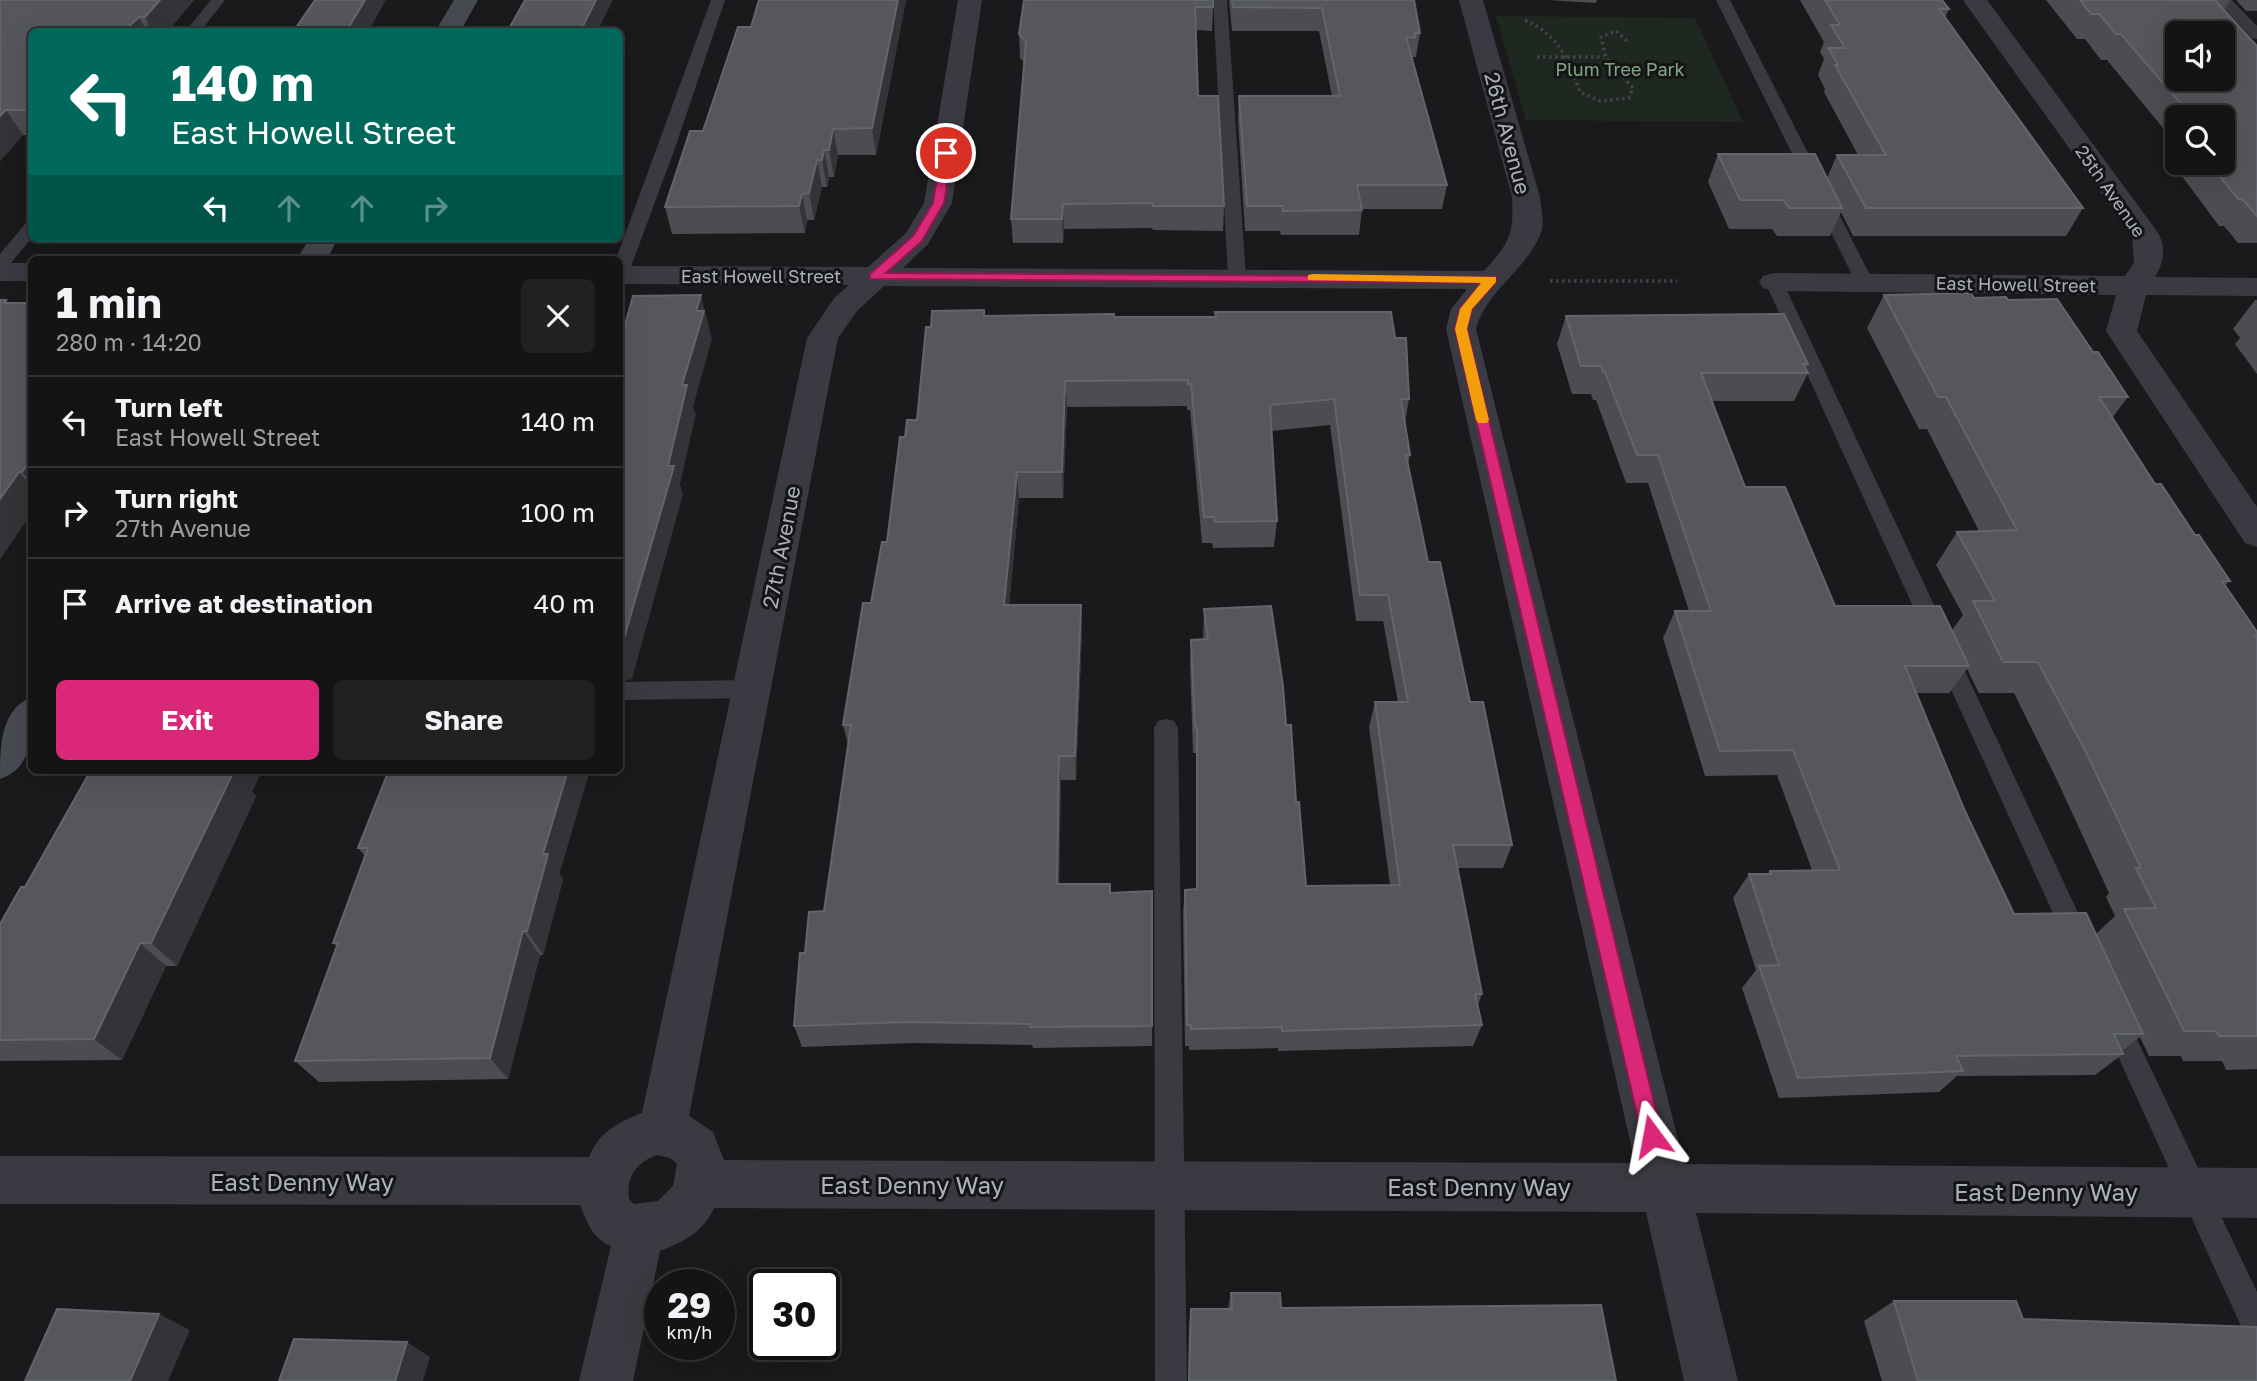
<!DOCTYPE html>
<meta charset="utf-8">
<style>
body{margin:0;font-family:"Golos Text",sans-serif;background:#212122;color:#f1f3f6;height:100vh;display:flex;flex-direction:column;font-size:26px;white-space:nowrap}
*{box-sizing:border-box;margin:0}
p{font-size:23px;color:#9d9ea0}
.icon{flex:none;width:38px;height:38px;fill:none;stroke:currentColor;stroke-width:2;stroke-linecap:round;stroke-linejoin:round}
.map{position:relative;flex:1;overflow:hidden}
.sheet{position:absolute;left:28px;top:256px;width:595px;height:518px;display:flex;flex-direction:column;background:#141415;border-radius:10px;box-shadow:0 7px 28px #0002,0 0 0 2px #333334}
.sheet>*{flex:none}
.top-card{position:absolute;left:28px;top:28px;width:595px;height:214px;border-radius:10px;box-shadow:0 7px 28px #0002,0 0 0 2px #333334;background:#00695c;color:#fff;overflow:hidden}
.buttons{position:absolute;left:2165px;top:21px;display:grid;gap:14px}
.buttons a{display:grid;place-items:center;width:70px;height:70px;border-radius:10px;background:#141415;box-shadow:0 7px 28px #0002,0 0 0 2px #333334;font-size:35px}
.speed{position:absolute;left:644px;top:1269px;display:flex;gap:14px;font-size:35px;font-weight:700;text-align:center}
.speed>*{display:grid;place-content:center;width:91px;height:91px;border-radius:50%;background:#141415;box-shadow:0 7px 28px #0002,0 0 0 2px #333334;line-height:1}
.speed small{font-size:18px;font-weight:400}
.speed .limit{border:4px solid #111;border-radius:10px;background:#fff;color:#111}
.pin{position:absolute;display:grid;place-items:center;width:60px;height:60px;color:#fff;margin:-30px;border:4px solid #fff;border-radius:50%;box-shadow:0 2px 7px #0007}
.me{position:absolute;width:77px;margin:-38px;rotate:347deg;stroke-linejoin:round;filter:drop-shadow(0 0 5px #0008)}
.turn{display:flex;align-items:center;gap:24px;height:147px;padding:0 28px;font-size:32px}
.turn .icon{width:91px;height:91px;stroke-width:2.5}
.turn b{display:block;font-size:49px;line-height:60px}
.lanes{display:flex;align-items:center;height:66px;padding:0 28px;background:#0003;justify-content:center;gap:35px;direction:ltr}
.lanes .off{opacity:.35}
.round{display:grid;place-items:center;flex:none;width:74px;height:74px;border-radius:10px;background:#212122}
.head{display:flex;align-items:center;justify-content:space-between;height:119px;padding:0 28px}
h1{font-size:42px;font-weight:700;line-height:52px}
.primary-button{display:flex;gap:14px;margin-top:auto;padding:14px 28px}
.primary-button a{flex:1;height:80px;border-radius:10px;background:#db2777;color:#fff;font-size:28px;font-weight:700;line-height:80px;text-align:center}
.primary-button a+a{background:#212122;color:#f1f3f6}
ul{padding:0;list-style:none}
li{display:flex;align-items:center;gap:21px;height:91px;padding:0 28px;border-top:2px solid #333334}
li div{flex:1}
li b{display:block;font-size:26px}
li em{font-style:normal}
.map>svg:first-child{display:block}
.green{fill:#1f2820}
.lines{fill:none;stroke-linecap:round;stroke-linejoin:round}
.path{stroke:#404349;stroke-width:3.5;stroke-dasharray:2.5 3.5;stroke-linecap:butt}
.lane{fill:#3a3b42;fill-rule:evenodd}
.street{fill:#3a3b42;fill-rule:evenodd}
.secondary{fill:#484a52;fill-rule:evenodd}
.wall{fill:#4b4d51;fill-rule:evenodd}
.shaded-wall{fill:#333437}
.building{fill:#56575d;stroke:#63656c;stroke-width:2;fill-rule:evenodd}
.route{fill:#db2777;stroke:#8e194d;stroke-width:2}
.slow{fill:#f59e0b}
.labels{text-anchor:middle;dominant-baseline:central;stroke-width:6;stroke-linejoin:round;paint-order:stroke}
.far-park-label{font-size:18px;fill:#81a884;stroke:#151517}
.far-street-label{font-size:18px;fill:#abb1bc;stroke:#151517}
.street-label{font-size:21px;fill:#abb1bc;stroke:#151517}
.near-street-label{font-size:24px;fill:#abb1bc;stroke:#151517}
</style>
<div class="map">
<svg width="2257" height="1381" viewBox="0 0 2257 1381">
<rect width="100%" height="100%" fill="#1a1a1c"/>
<!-- green -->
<path class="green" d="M1496,16L1695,18L1743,122L1526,120Z"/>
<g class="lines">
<!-- path -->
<path class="path" d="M1525,20C1559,35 1568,59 1580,92L1600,101L1629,98L1633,88L1606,58L1601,37L1616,31L1627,41
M1537,57H1604
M1550,281H1677"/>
<!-- lane -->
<path class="lane" d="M211,0H225L200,32H185Z
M711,0H725L675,148L629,272L620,277V259H616Z
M1213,0H1227L1246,277L1237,282L1228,277Z
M1716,0H1730L1874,283L1871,287H1859L1856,283Z
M2217,0H2232L2257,26V39L2252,38Z
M32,222V238L6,269L0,270V254L26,223Z
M1774,277L1783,282L2087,932L2091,940L2087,948L2078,952L2069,948L1765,282Z
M752,680L760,683L763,689L760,695L752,698L620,700V682Z
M1166,719L1174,721L1178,728L1187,1381H1155L1154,728L1158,721Z
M2114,1007L2123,1010L2257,1292V1341L2246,1337L2101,1019L2105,1010Z"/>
<!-- street -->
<path class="street" d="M958,0H982L952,203L928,244L903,268L1484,271C1510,242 1514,235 1512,197L1459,0H1483L1540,197C1541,207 1544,221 1542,230C1529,269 1486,290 1476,329L1684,1164L2257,1168V1218L1696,1213L1738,1381H1684L1646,1212L714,1208C703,1233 684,1241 660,1251L633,1381H579L611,1246C592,1238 588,1224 580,1205L0,1204V1156L589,1157C600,1131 617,1123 642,1113L807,338L835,297L849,285L620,284V266L868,267L906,233L924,203ZM884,286L1467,289L1451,309L1446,329L1635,1163L724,1160L713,1132L689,1116L838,338L857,311ZM657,1155L670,1158L677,1164L673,1186L658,1201L634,1204L629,1199C626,1178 636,1162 657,1155Z
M1963,0H1987L2156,230C2167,245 2164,263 2155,277L2257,278V296L2146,295L2137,331L2257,507V547L2245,543L2106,331L2116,295L1774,291L1763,288L1759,282L1763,276L1774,273L2125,276L2134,263L2132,236Z
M0,263H32V281H0Z"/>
<!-- secondary -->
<path class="secondary" d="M454,0H478L460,32H435Z
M310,238H338L327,259H297Z
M32,697C32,728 36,767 0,779C0,748 0,709 32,697Z"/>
</g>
<!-- wall -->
<path class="wall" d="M0,0H194L167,32H32V135H23L0,161Z
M906,0L876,155H838L834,177H829L827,187H822L814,220H807L805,233L672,234L665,207L703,131L751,27Z
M1024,0L1213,7L1212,31L1196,30L1198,96L1224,206L1223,231L1153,230L1152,228L1064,229L1063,243H1013L1011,219L1024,62L1020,58L1019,34Z
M1229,0H1414L1420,33L1416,57H1412V59L1447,185L1442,209H1362L1359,235H1281L1280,231H1245L1238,121L1239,96H1332L1319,31H1232Z
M1548,0H1597L1596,3Z
M1800,0H1942L1949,9L1945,18L2083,208L2066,236H1853L1841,212L1830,236H1777L1772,229H1729L1708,182L1718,154L1827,178L1837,155H1858L1824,92L1825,89L1818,75L1824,59L1820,52L1824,42Z
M2046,0H2230L2224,10L2257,46V243H2238L2224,226H2219L2170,160L2177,148V163H2222V117H2177V145L2107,60H2101L2085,39H2077Z
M2236,0H2257V11H2246Z
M1884,295L1974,298L2008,300L2093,352L2128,397L2112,418L2155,484L2230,581L2225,585L2257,632V1069L2226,1070L2222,1061H2183L2181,1056H2149L2140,1037L2122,1051L2123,1054L2095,1075L1957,1076L1939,1092L1779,1098L1742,988L1756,970L1733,898L1749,874H1767L1770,871L1812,870L1777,775L1705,776L1663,638L1675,611H1689L1648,483H1626L1596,400H1593L1591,394H1572L1557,344L1566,316L1808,364L1806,369L1808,373L1794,401H1712L1745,487L1835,606L1952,630L1963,615L1936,565L1957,532L1979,531L1927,429H1919L1867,328ZM1967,669L1979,693H2014L2057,780L2109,893L2106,897L2115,916L2096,934L2014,914L1964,809L1916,693H1949Z
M6,300L9,303H32V512L0,559Z
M2255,300H2257V374L2235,344L2240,338L2233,329Z
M985,316L1114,317L1395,338L1409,399L1405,422L1410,455L1408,465L1428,562L1512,845L1503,868H1458L1482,994L1478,1005L1482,1025L1473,1046L1278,1051V1048L1189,1050V1046H1185L1183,912L1185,890L1196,889V753H1193L1190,665L1191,640L1203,639L1204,609L1286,725L1306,886L1390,885L1369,727L1375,702H1398L1383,621H1356L1330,425L1271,431L1277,521L1274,547L1213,548L1212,543H1202L1190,410H1187V406L1067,407L1063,498H1019L1009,605H1081L1082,630L1076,780H1061L1059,884L1110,893L1152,1026V1046L1033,1048L1032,1045L913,1043L802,1047L794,1026L805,953L824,911L848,744L843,725L871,603L887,542L905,437L917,420L931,327Z
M91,770H262L252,792L256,796L177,966H166L122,1060L0,1061V924L25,887Z
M382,770H608L606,776H588L559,874L563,879L543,955H540L508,1079L319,1082L295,1061L337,947L333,943L365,856L358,848L387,775H385Z
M1231,1293L1281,1308L1616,1381H1188L1189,1325L1191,1309H1228Z
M1894,1301L2023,1319L2257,1381H1882L1864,1321Z"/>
<!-- shaded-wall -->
<path class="shaded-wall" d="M160,0H194L167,32H152L145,17Z
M365,0H386L368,32H346Z
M596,0H613L597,32H580Z
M898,0H906L876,155L872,128Z
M139,17L147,32H123Z
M6,110L23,135L0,161V116Z
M833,129L838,155L834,177L829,150Z
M824,150L829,177L827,187L822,160Z
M817,160L822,187L814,220L809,193Z
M802,194L807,220L805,233L799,206Z
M1063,204L1064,229L1063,243L1062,219Z
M701,295L712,339L693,407L696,414L680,484L683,494L632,679L620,682V652L668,466L696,311Z
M1065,381L1067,407L1063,498L1062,472Z
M32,457V484L22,472Z
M19,472L32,487V512L0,559V499Z
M1017,472L1019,498L1007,631L1004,605Z
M1081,605L1082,630L1076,780L1075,756Z
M620,692L625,705L621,721L624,727L620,742Z
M1059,756L1061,780L1059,907L1057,884Z
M229,770H262L252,792L256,796L177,966L151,943Z
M568,770H584L588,776L559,874L563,879L543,955L527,931L543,854Z
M523,931L540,955L508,1079L490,1058Z
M140,943L166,966L122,1060L94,1039Z
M159,1314L190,1330L168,1381H130Z
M407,1342L430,1357L423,1381H395Z"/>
<!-- building -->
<path class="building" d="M0,0H160L145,17H139L123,32H32V110H6L0,116Z
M315,0H365L346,32H293Z
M525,0H596L580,32H507Z
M759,0H898L872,128L833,129L829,150H824L822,160H817L809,193L802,194L799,206L665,207L690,131H703L738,27H751Z
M1024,0H1213V7H1195L1198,96H1218L1224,206H1153V203L1063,204L1062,219H1011L1026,42L1019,34Z
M1232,0H1414L1420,33H1415V38L1406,37L1447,185H1357L1362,210L1283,211V206H1247L1239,96H1340L1322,8L1233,7Z
M1825,0H1942L1949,9H1939L2083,208H1866L1837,155H1886L1835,65H1838L1828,48H1845L1831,25H1840Z
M2080,0H2215L2257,46V216L2243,200L2238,199L2209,163H2222V117H2192L2121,34H2116L2099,14H2091ZM2177,33H2222V79H2177Z
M1718,154H1815L1842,208H1789L1783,200H1740Z
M1971,293L1974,298L2006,297L2008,300L2057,299L2093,352H2098L2128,397H2099L2155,484H2161L2195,535H2199L2230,581H2222L2257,632V635H2255L2257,638V1036H2219L2216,1031H2184L2124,909L2156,908L2136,868H2141L2085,750L2038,662H2003L1973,601H1995L1957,532L2017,530L1946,397H1938L1884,295Z
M701,295L696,311H704L682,385H687L668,466H674L620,652V343L633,296Z
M0,300H6L4,303H32V457L22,472H19L0,499Z
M984,310V316L1114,314V317H1216L1215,312H1391L1395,338H1406L1409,399H1401L1410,455H1406L1428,562H1440L1470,702H1483L1512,845H1453L1482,994H1475L1482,1025L1282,1031V1027L1191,1029V1025H1187L1185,890L1197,889V728H1195L1191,640L1208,639L1204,609L1271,606L1283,686L1286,725H1291L1296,802H1299L1306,886L1400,885L1375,702H1408L1388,595H1360L1334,399L1270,405L1277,521L1215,522L1214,517H1204L1191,384H1188V380L1065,381L1062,472H1017L1004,605H1081L1075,756H1059L1057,884H1110V893L1152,891V1026L1030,1027V1024L907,1022L794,1026L800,953H805L809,912L824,911L851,725H843L863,603H871L882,542H887L900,437H905L907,420H917L926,327H931L932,311Z
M1784,314L1808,364H1803L1808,373H1701L1745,487H1785L1835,606H1940L1969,666H1905L1964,809L2014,914L2086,913L2143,1034H2114L2123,1054L1956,1056L1963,1071L1798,1078L1759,966L1779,965L1749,874H1771L1770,871L1840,870L1793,750L1720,751L1675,611H1711L1658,455H1637L1605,372H1603L1601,366H1581L1566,316Z
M91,770H229L228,771H234L151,943H140L94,1039L0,1040V924L21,887H25Z
M389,770H568L543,854H548L527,931H523L490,1058L295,1061L338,943H333L368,848H358Z
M1231,1293H1280L1281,1308L1601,1305L1616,1381H1189L1191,1309H1232Z
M1894,1301H2016L2023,1319L2257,1327V1381H1918Z
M57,1309L159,1314L130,1381H25Z
M294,1339L407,1342L395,1381H279Z"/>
<!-- route -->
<path class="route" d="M946,149L952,153L944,203L922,241L886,273L1496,277V282L1472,309L1467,329L1662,1136L1659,1143L1652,1146L1645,1143L1642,1136L1455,329L1460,309L1481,283L870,279V274L913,236L933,203L941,153Z"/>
<!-- slow -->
<path class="slow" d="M1313,274L1496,277V282L1472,309L1467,329L1489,420L1487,423H1478L1476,420L1455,329L1460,309L1481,283L1308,280V275Z"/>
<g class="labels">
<!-- far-park labels -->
<g class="far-park-label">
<text x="1620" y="69">Plum Tree Park</text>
</g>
<!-- far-street labels -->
<g class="far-street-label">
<text transform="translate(2111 191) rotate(55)">25th Avenue</text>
<text x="761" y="276">East Howell Street</text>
<text transform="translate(2016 284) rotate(1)">East Howell Street</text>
</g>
<!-- street labels -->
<g class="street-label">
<text transform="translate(1508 133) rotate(75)">26th Avenue</text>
<text transform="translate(781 547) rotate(-79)">27th Avenue</text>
</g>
<!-- near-street labels -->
<g class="near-street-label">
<text x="302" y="1181">East Denny Way</text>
<text x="912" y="1184">East Denny Way</text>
<text x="1479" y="1186">East Denny Way</text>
<text x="2046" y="1191">East Denny Way</text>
</g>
</g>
</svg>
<div class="buttons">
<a><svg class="icon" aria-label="sound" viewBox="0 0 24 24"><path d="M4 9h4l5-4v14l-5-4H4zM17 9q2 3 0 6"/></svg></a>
<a><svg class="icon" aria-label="search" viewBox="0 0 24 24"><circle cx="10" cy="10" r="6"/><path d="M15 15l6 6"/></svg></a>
</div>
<div class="speed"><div>29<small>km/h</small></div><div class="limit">30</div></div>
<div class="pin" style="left:946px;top:153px;background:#d93025"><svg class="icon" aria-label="arrive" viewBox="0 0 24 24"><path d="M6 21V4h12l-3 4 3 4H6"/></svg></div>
<svg class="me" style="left:1652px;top:1136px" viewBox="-20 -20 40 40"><path d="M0-17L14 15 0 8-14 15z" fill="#db2777" stroke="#fff" stroke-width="4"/></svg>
<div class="top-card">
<div class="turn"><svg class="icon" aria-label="left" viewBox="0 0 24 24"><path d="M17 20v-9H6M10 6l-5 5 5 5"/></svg><div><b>140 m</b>East Howell Street</div></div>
<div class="lanes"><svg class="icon" aria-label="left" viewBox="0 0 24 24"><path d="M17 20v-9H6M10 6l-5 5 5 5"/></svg><svg class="icon off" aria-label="ahead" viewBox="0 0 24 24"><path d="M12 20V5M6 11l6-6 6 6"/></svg><svg class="icon off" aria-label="ahead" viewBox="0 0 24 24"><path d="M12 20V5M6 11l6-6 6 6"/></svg><svg class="icon off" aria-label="right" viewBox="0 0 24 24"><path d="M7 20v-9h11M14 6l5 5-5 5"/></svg></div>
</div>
<section class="sheet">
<div class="head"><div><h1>1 min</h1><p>280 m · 14:20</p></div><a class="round"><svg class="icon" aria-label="close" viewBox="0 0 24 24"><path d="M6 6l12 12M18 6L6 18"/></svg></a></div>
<ul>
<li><svg class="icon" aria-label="left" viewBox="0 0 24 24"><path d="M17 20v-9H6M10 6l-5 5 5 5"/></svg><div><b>Turn left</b><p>East Howell Street</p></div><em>140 m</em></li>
<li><svg class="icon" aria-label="right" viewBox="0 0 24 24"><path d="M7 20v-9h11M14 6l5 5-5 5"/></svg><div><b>Turn right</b><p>27th Avenue</p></div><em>100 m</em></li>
<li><svg class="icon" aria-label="arrive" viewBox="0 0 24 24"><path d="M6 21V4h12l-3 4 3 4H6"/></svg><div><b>Arrive at destination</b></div><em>40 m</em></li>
</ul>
<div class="primary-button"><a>Exit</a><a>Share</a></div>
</section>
</div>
